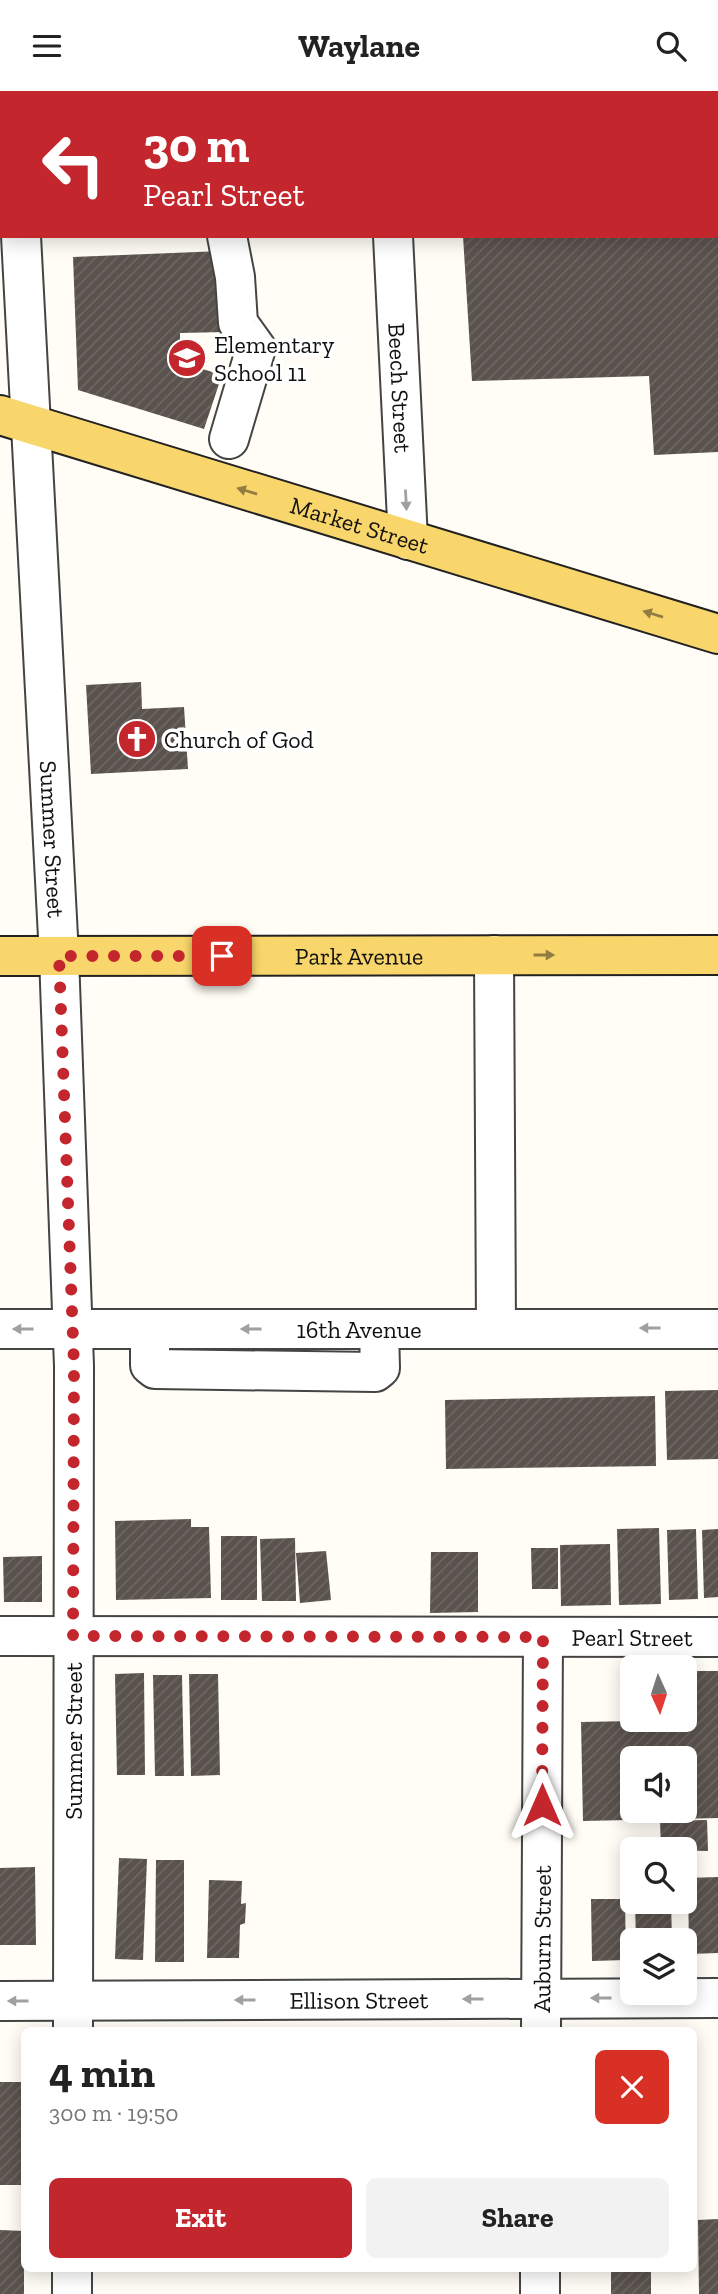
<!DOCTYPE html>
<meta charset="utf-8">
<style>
body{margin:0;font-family:"Zilla Slab",serif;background:#f2f2f2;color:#222;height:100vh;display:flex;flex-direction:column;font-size:26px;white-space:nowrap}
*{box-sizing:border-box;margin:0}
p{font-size:23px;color:#767676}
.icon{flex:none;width:38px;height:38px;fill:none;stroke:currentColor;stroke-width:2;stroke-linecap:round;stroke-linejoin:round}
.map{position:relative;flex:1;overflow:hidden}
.sheet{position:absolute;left:21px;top:1936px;width:676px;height:245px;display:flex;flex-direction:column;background:#fff;border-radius:10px;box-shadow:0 4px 18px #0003}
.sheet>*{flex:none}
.hud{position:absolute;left:0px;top:0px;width:719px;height:147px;box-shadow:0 4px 18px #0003;background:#c4262e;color:#fff;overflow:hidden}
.needle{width:46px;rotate:177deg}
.buttons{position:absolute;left:620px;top:1564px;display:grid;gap:14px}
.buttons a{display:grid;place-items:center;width:77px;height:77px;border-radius:10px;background:#fff;box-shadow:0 4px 18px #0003;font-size:35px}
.pin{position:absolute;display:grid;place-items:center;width:60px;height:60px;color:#fff;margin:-30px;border-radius:14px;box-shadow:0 4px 10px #0006}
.me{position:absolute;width:77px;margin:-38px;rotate:0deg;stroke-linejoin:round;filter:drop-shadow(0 0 5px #0008)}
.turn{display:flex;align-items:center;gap:24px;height:147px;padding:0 28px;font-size:32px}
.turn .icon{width:91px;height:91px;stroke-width:2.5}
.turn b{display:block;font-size:49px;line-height:60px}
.round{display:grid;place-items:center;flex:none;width:74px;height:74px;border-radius:10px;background:#f2f2f2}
.head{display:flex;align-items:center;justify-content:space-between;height:119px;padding:0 28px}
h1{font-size:42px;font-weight:800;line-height:52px}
.primary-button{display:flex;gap:14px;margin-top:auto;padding:14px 28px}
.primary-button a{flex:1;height:80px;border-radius:10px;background:#c4262e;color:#fff;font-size:28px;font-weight:800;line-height:80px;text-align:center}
.primary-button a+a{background:#f2f2f2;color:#222}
header{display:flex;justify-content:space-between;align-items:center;height:91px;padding:0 28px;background:#fff;font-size:32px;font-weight:800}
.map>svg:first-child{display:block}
.building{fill:url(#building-hatch);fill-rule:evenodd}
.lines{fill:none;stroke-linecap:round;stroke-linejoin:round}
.minor-casing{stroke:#444;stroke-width:42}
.major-casing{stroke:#222;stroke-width:42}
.minor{stroke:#fff;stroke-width:38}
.major{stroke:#f9d66b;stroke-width:38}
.oneway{fill:#917d42}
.oneway2{fill:#a0a0a0}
.route{stroke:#c4262e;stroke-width:12;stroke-dasharray:0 21.6}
.labels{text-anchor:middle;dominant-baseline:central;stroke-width:7;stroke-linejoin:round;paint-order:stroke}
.poi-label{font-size:24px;fill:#111;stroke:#fff;text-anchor:start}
.street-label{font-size:24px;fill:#111;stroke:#fff}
</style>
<header><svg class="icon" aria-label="menu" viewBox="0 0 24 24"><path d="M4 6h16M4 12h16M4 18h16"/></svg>Waylane<svg class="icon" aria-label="search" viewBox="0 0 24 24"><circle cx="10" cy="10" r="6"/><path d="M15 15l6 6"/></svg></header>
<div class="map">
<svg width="718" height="2203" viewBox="0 0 718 2203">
<defs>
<pattern id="building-hatch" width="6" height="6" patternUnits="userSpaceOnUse" patternTransform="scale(1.75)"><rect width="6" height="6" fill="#5a524d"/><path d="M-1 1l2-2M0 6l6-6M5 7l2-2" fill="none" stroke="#6d6662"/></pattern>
</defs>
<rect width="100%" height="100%" fill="#fffdf5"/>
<!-- building -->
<path class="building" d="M463,145H718V361L654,364L649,285L472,290Z
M222,160L225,241L180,242V271L222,284L204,338L78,299L73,166Z
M141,591L142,618L184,616L188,678L91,683L86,594Z
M718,1299V1368L667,1369L665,1300Z
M655,1305L656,1375L446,1378L445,1309Z
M191,1428V1436H209L211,1507L116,1509L115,1430Z
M659,1437L661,1513L619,1514L617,1438Z
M696,1438L698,1508L669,1509L667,1439Z
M718,1438V1506L704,1507L702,1439Z
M221,1445H257V1509H221Z
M295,1447L296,1510H262L260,1448Z
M610,1453L611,1514L561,1515L560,1454Z
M531,1457H558V1498H532Z
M326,1460L331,1509L300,1512L296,1462Z
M431,1461H478V1521L430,1522Z
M42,1465V1511H4L3,1466Z
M684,1580H718V1727L583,1730L581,1631L684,1629ZM632,1668H684V1720H632Z
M144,1582L145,1684H117L115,1583Z
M189,1583H218L220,1684L191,1685Z
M153,1584H182L184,1685H155Z
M707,1729L708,1760L661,1759L660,1730Z
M119,1767L147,1768L143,1869L115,1868Z
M156,1769H184V1871H155Z
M35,1776L36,1854H0V1777Z
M718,1786V1862L689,1863L688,1787Z
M209,1789L242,1790L241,1813L246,1812L245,1832L240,1834L239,1867H207Z
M591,1808H625L626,1869L592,1870Z
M635,1811H671L672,1850H636Z
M0,1991H24V2094H0Z
M718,2128V2203H699L698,2129Z
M0,2139L24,2140V2203H0Z
M611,2177H651V2203H611Z"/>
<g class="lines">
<!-- minor casing -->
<g class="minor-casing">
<g id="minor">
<path d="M15,0V2"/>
<path d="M386,0V2"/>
<path id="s1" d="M21,145L59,865L74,1275L73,1939"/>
<path d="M227,145L235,186L238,232L256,257L229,348"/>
<path id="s2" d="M393,145L408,449"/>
<path d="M494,864L496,1237"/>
<path id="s3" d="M0,1238H718"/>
<path d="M150,1238V1274L155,1278L375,1281L380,1277L379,1239"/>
<path id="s4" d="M0,1545L718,1546"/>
<path id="s5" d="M0,1910L718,1907"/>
<path id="s6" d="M541,1939L543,1546"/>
<path d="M72,2203V2177"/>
<path d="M540,2203V2177"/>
</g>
</g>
<!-- major casing -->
<g class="major-casing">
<g id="major">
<path id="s7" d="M0,324L718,543"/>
<path id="s8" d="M0,865L718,864"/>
</g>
</g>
<!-- minor -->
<use href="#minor" class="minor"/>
<!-- major -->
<use href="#major" class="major"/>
</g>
<!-- one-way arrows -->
<defs><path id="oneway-solid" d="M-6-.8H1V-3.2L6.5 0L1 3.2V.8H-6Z" transform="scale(1.75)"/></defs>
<g class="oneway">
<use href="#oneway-solid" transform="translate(247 400) rotate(-163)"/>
<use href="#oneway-solid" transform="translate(653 523) rotate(-163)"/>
<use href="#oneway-solid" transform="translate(544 864)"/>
</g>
<g class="oneway2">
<use href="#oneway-solid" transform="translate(406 409) rotate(87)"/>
<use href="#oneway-solid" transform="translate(650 1237) rotate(-180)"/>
<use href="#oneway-solid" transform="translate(23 1238) rotate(180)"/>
<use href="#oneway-solid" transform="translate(251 1238) rotate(-180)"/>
<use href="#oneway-solid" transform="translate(601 1907) rotate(180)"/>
<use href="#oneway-solid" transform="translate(473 1908) rotate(180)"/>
<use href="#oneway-solid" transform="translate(245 1909) rotate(180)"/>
<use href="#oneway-solid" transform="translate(18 1910) rotate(180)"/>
</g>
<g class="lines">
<!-- route -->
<path class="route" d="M222,865H59L74,1275L73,1545L543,1546L542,1714"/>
</g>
<!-- icons -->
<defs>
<g id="school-disc" transform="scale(2.0125)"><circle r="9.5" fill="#c4262e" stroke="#fff"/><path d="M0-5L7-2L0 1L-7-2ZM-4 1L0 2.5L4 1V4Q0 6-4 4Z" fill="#fff"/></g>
<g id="church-disc" transform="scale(2.0125)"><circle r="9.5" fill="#c4262e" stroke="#fff"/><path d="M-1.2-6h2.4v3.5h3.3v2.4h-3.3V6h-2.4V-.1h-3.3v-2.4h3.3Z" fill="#fff"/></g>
</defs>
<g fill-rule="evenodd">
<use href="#school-disc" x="187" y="267"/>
<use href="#church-disc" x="137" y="648"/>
</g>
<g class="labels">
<!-- poi labels -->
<g class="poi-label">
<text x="214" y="253">Elementary<tspan x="214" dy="28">School 11</tspan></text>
<text x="164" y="648">Church of God</text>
</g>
<!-- street labels -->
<g class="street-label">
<text stroke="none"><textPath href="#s2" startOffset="152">Beech Street</textPath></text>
<text stroke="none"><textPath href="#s7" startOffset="376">Market Street</textPath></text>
<text stroke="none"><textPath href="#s1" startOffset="604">Summer Street</textPath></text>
<text stroke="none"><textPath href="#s8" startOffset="359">Park Avenue</textPath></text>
<text stroke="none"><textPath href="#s3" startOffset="359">16th Avenue</textPath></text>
<text stroke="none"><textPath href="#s4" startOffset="632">Pearl Street</textPath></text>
<text transform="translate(73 1650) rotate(-90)">Summer Street</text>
<text stroke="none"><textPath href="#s6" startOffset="91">Auburn Street</textPath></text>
<text stroke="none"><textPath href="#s5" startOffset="359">Ellison Street</textPath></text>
</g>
</g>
</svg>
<div class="buttons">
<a><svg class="needle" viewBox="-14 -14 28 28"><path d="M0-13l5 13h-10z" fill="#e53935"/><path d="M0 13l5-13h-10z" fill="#767676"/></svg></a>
<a><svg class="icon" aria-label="sound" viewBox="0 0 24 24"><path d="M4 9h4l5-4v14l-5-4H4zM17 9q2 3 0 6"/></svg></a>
<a><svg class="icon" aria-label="search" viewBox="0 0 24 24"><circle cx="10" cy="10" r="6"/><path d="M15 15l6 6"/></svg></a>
<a><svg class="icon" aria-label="layers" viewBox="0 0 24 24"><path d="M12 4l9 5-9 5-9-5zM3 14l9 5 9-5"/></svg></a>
</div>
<div class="pin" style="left:222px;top:865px;background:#d93025"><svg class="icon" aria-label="arrive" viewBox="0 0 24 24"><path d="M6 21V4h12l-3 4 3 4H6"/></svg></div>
<svg class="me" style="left:542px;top:1714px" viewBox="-20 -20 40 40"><path d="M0-17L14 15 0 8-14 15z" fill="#c4262e" stroke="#fff" stroke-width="4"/></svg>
<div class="hud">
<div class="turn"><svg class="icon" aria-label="left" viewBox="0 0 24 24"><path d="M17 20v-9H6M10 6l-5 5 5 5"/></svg><div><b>30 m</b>Pearl Street</div></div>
</div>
<section class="sheet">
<div class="head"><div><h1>4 min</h1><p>300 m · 19:50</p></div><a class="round" style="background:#d93025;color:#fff"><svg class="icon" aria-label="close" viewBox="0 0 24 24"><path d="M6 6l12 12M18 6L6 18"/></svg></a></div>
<div class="primary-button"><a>Exit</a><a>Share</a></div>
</section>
</div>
